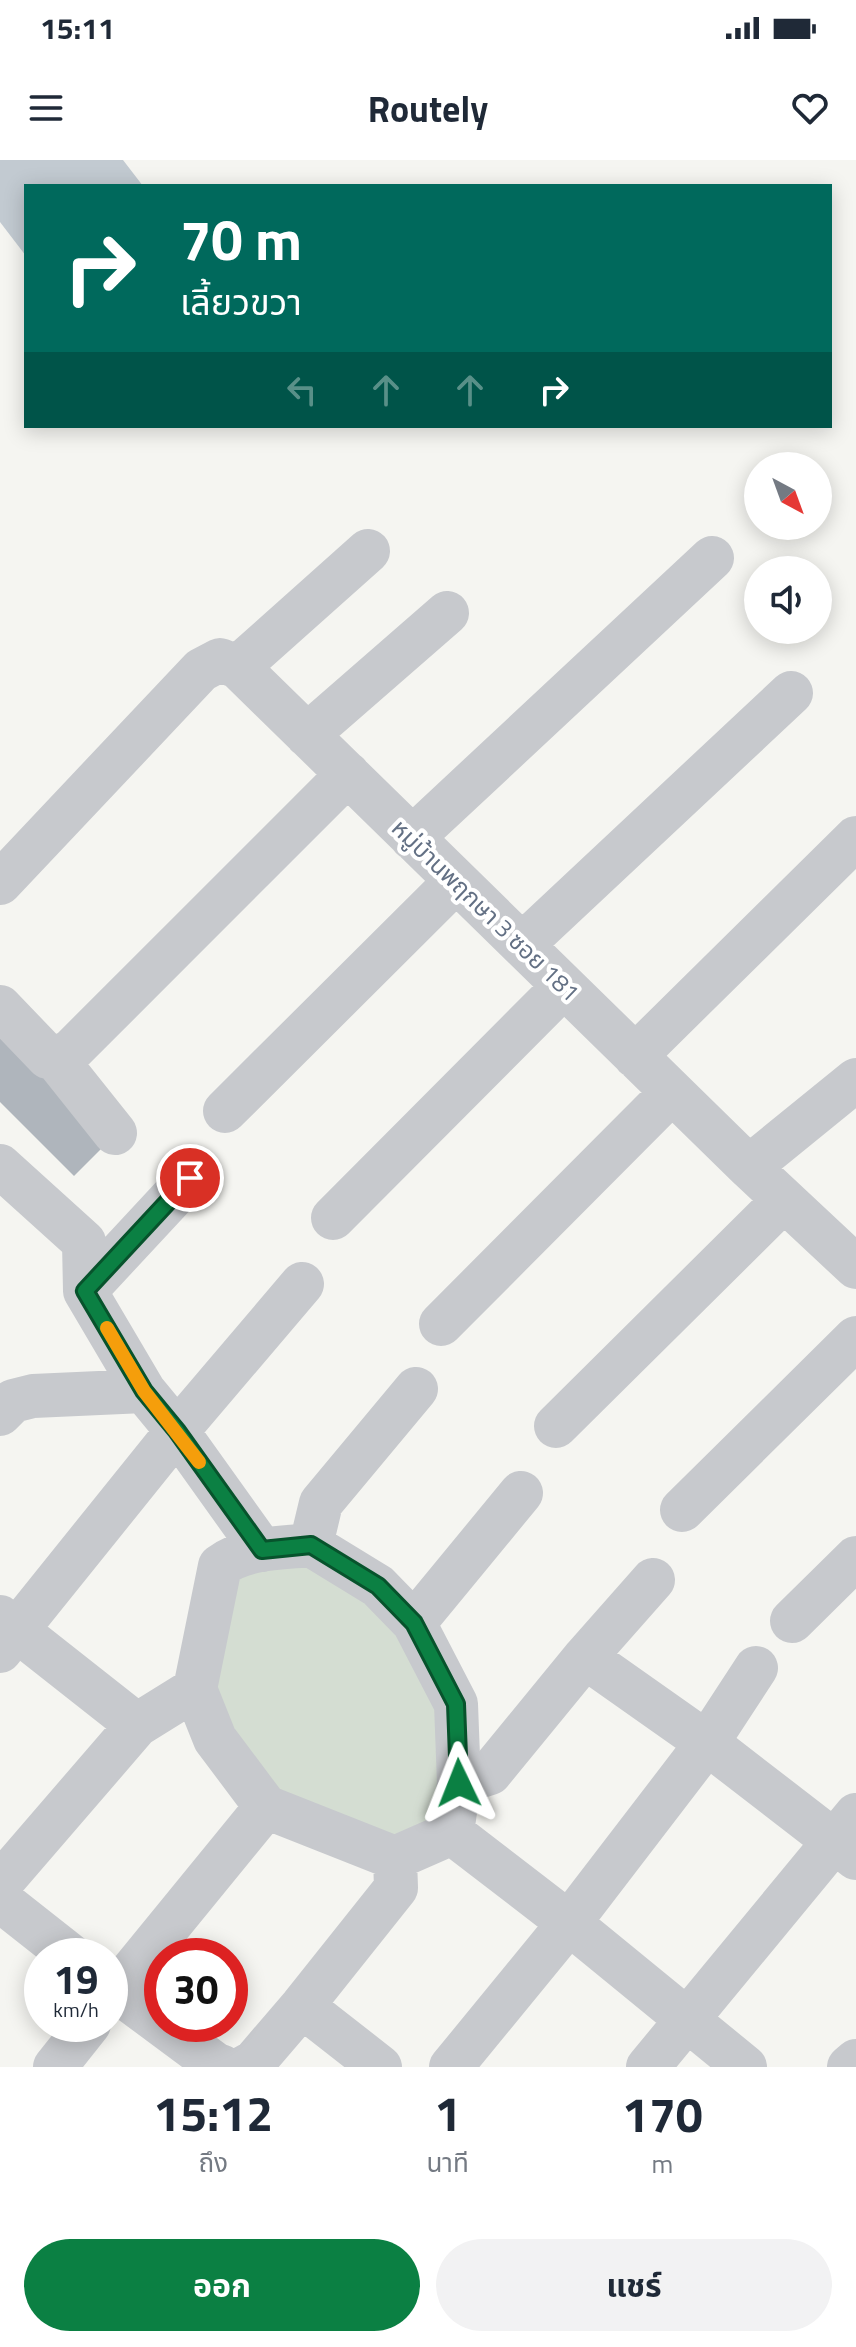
<!DOCTYPE html>
<html lang="th">
<meta charset="utf-8">
<style>
body{margin:0;font-family:"Titillium Web","Noto Sans Thai",sans-serif;background:#f2f2f3;color:#1f2937;height:100vh;display:flex;flex-direction:column;font-size:30px;white-space:nowrap}
*{box-sizing:border-box;margin:0}
p{font-size:26px;color:#747a83}
.icon{flex:none;width:44px;height:44px;fill:none;stroke:currentColor;stroke-width:2;stroke-linecap:round;stroke-linejoin:round}
.map{position:relative;height:1907px;overflow:hidden}
.drawer{display:flex;flex-direction:column;background:#fff;flex:1}
.drawer>*{flex:none}
.top-card{position:absolute;left:24px;top:24px;width:808px;height:244px;border-radius:0px;box-shadow:0 4px 20px #0003;background:#00695c;color:#fff;overflow:hidden}
.needle{width:52px;rotate:139deg}
.fabs{position:absolute;left:744px;top:292px;display:grid;gap:16px}
.fabs a{display:grid;place-items:center;width:88px;height:88px;border-radius:50%;background:#fff;box-shadow:0 4px 20px #0003;font-size:40px}
.speed{position:absolute;left:24px;top:1778px;display:flex;gap:16px;font-size:40px;font-weight:700;text-align:center}
.speed>*{display:grid;place-content:center;width:104px;height:104px;border-radius:50%;background:#fff;box-shadow:0 4px 20px #0003;line-height:1}
.speed small{font-size:20px;font-weight:400}
.speed .limit{border:12px solid #d22;background:#fff;color:#111}
.pin{position:absolute;display:grid;place-items:center;width:68px;height:68px;color:#fff;margin:-34px;border:4px solid #fff;border-radius:50%;box-shadow:0 2px 8px #0007}
.me{position:absolute;width:88px;margin:-44px;rotate:358deg;stroke-linejoin:round;filter:drop-shadow(0 0 6px #0008)}
.turn{display:flex;align-items:center;gap:28px;height:168px;padding:0 24px;font-size:36px}
.turn .icon{width:104px;height:104px;stroke-width:2.5}
.turn b{display:block;font-size:56px;line-height:68px}
.lanes{display:flex;align-items:center;height:76px;padding:0 24px;background:#0003;justify-content:center;gap:40px;direction:ltr}
.lanes .off{opacity:.35}
.eta{display:flex;justify-content:space-evenly;align-items:center;height:136px;text-align:center}
.eta b{font-size:48px;font-weight:700;line-height:56px}
.cta{display:flex;gap:16px;margin-top:auto;padding:16px 24px}
.cta a{flex:1;height:92px;border-radius:48px;background:#0b8043;color:#fff;font-size:32px;font-weight:700;line-height:92px;text-align:center}
.cta a+a{background:#f2f2f3;color:#1f2937}
.status{display:flex;justify-content:space-between;align-items:center;height:56px;padding:0 40px;background:#fff;direction:ltr}
.status svg{height:22px;fill:currentColor}
header{display:flex;justify-content:space-between;align-items:center;height:104px;padding:0 24px;background:#fff;font-size:36px;font-weight:700}
.map>svg:first-child{display:block}
.green{fill:#d4ddd2}
.water{fill:#c2cad1}
.building{fill:#afb5bc}
.lines{fill:none;stroke-linecap:round;stroke-linejoin:round}
.minor{stroke:#c7c9cd;stroke-width:44}
.route-casing{stroke:#07532c;stroke-width:20}
.route{stroke:#0b8043;stroke-width:14}
.slow{stroke:#f59e0b;stroke-width:14}
.labels{text-anchor:middle;dominant-baseline:central;stroke-width:8;stroke-linejoin:round;paint-order:stroke}
.street-label{font-size:24px;fill:#637084;stroke:#fff}
</style>
<div class="status"><b>15:11</b><svg viewBox="0 0 49 12"><path d="M0 12V9h3v3zM5 12V6h3v6zM10 12V3h3v9zM15 12V0h3v12zM26 1h20v11H26zM47 4h2v5h-2z"/></svg></div>
<header><svg class="icon" aria-label="menu" viewBox="0 0 24 24"><path d="M4 6h16M4 12h16M4 18h16"/></svg>Routely<svg class="icon" aria-label="heart" viewBox="0 0 24 24"><path d="M12 20l-8-8c-3-5 5-10 8-4 3-6 11-1 8 4z"/></svg></header>
<div class="map">
<svg width="856" height="1907" viewBox="0 0 856 1907">
<rect width="100%" height="100%" fill="#f5f5f1"/>
<!-- green -->
<path class="green" d="M311,1385L414,1463L456,1544L452,1673L395,1698L266,1647L195,1529L220,1406Z"/>
<!-- water -->
<path class="water" d="M0,0H123L143,26H26V96L0,62Z"/>
<!-- building -->
<path class="building" d="M0,863L113,977L74,1016L0,942Z"/>
<g class="lines">
<!-- minor -->
<path class="minor" d="M238,507L368,391
M307,575L447,453
M412,678L712,398
M0,723L201,510L220,500L238,507L749,1007L856,1107
M522,785L791,533
M0,847L48,897L56,899L71,891L348,614
M635,896L856,678
M56,899L115,973
M225,951L456,721
M0,1006L84,1082L85,1131L144,1231L177,1271L262,1390
M749,1007L856,920
M333,1058L564,826
M85,1131L190,1018
M441,1164L672,932
M0,1254L13,1241L33,1236L144,1231
M556,1266L784,1040
M682,1350L856,1178
M311,1385L378,1426L414,1463L456,1544L459,1623L452,1673L395,1698L266,1647L215,1579L195,1529L220,1406C245,1387 281,1388 311,1385Z
M311,1385L321,1343L416,1229
M0,1457L137,1565
M792,1461L856,1398
M414,1463L521,1333
M0,1491L177,1271L302,1124
M585,1497L707,1583L856,1698
M459,1623L490,1613L585,1497L653,1420
M452,1673L569,1763L745,1907
M0,1724L137,1565L195,1529
M0,1740L71,1796
M110,1826L215,1904L223,1907
M110,1838L266,1647
M302,1846L380,1907
M55,1907L89,1864
M245,1907L254,1902L302,1846L396,1728L395,1698
M451,1907L569,1763L707,1583L756,1508
M648,1907L856,1655
M849,1907L856,1901"/>
</g>
<g class="lines">
<!-- route casing -->
<g class="route-casing">
<path id="route" d="M190,1018L85,1131L144,1231L177,1271L262,1390L311,1385L378,1426L414,1463L456,1544L459,1623"/>
</g>
<!-- route -->
<use href="#route" class="route"/>
<!-- slow -->
<path class="slow" d="M107,1168L144,1231L199,1302"/>
</g>
<g class="labels">
<!-- street labels -->
<g class="street-label">
<text transform="translate(486 750) rotate(44)">หมู่บ้านพฤกษา 3 ซอย 181</text>
</g>
</g>
</svg>
<div class="fabs">
<a><svg class="needle" viewBox="-14 -14 28 28"><path d="M0-13l5 13h-10z" fill="#e53935"/><path d="M0 13l5-13h-10z" fill="#747a83"/></svg></a>
<a><svg class="icon" aria-label="sound" viewBox="0 0 24 24"><path d="M4 9h4l5-4v14l-5-4H4zM17 9q2 3 0 6"/></svg></a>
</div>
<div class="speed"><div>19<small>km/h</small></div><div class="limit">30</div></div>
<div class="pin" style="left:190px;top:1018px;background:#d93025"><svg class="icon" aria-label="arrive" viewBox="0 0 24 24"><path d="M6 21V4h12l-3 4 3 4H6"/></svg></div>
<svg class="me" style="left:459px;top:1623px" viewBox="-20 -20 40 40"><path d="M0-17L14 15 0 8-14 15z" fill="#0b8043" stroke="#fff" stroke-width="4"/></svg>
<div class="top-card">
<div class="turn"><svg class="icon" aria-label="right" viewBox="0 0 24 24"><path d="M7 20v-9h11M14 6l5 5-5 5"/></svg><div><b>70 m</b>เลี้ยวขวา</div></div>
<div class="lanes"><svg class="icon off" aria-label="left" viewBox="0 0 24 24"><path d="M17 20v-9H6M10 6l-5 5 5 5"/></svg><svg class="icon off" aria-label="ahead" viewBox="0 0 24 24"><path d="M12 20V5M6 11l6-6 6 6"/></svg><svg class="icon off" aria-label="ahead" viewBox="0 0 24 24"><path d="M12 20V5M6 11l6-6 6 6"/></svg><svg class="icon" aria-label="right" viewBox="0 0 24 24"><path d="M7 20v-9h11M14 6l5 5-5 5"/></svg></div>
</div>
</div>
<section class="drawer">
<div class="eta">
<div><b>15:12</b><p>ถึง</p></div>
<div><b>1</b><p>นาที</p></div>
<div><b>170</b><p>m</p></div>
</div>
<div class="cta"><a>ออก</a><a>แชร์</a></div>
</section>
